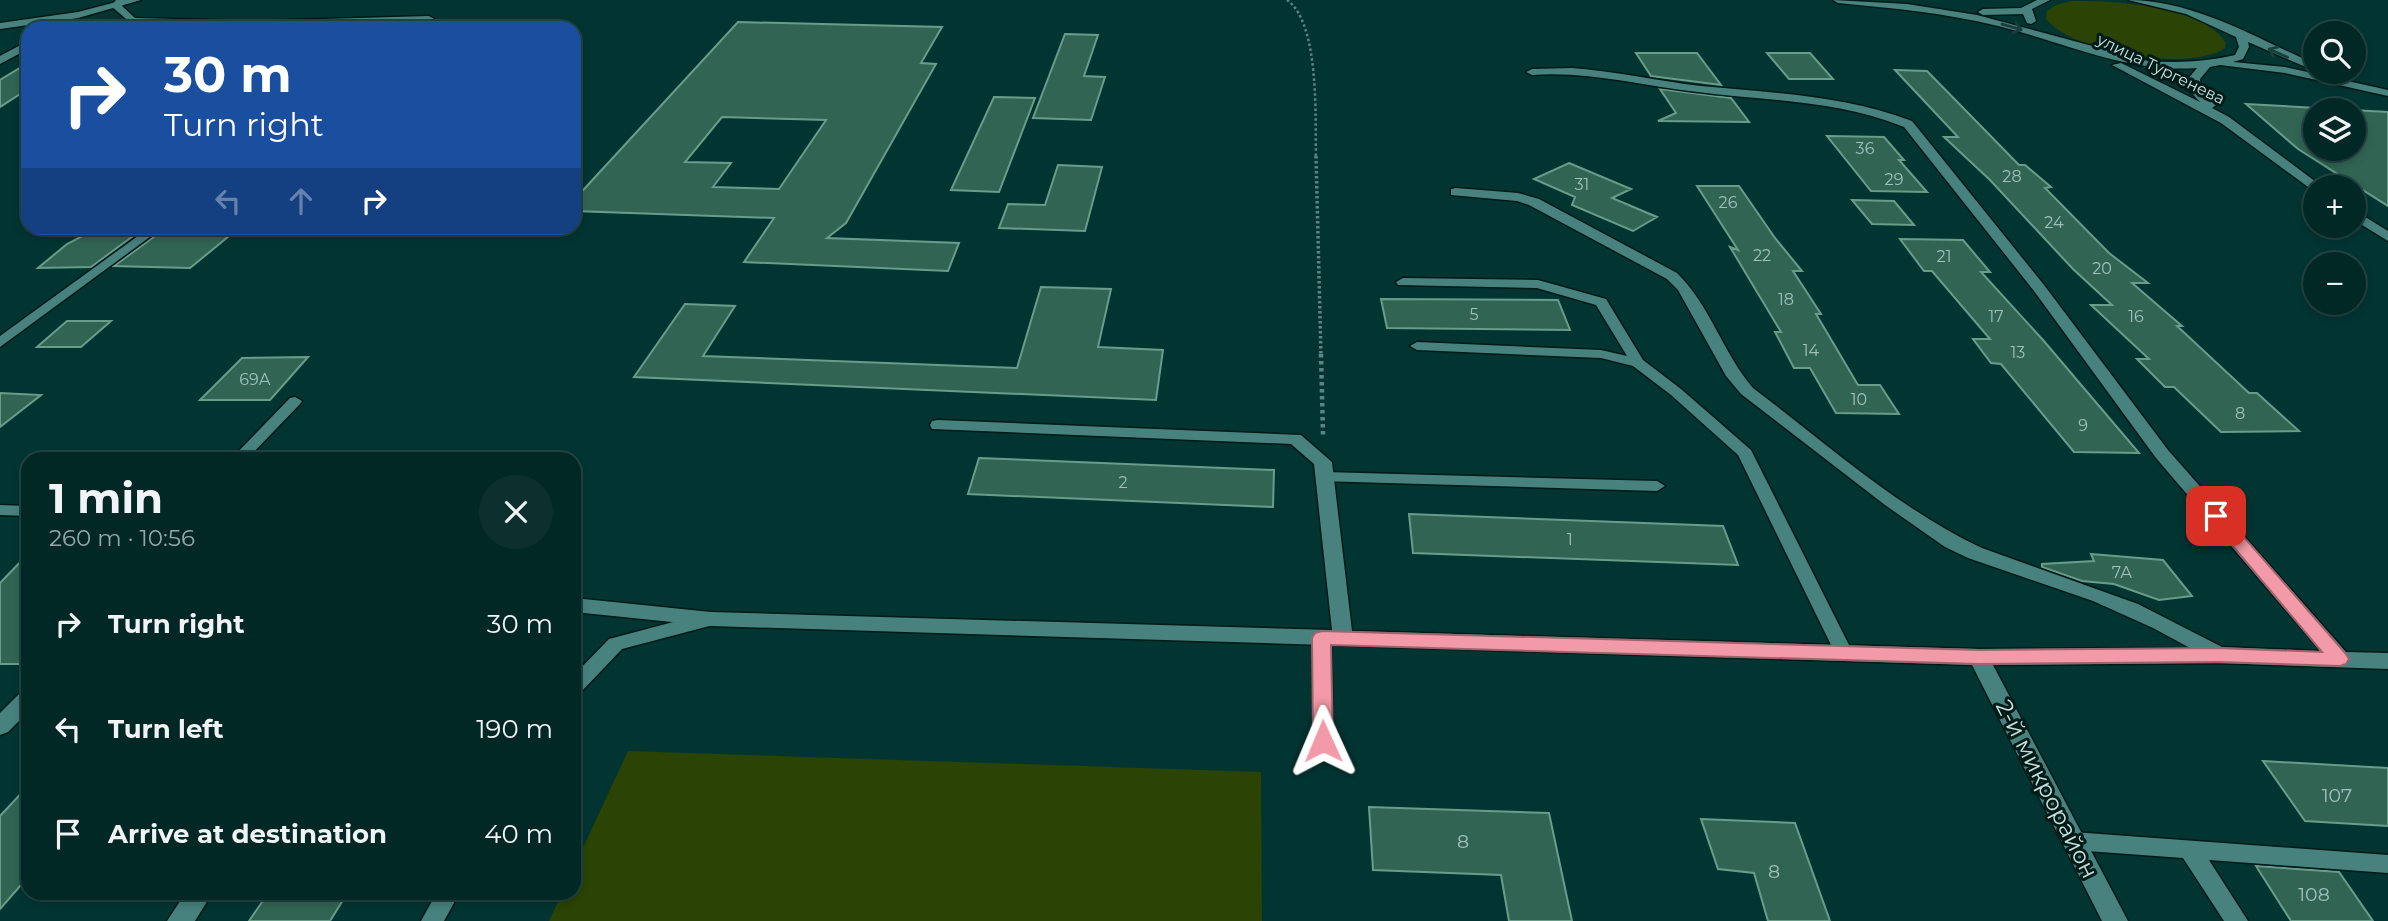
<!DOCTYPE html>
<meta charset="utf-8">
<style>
body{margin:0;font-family:Montserrat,sans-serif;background:#0c302e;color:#f1f3f6;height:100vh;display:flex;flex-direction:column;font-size:26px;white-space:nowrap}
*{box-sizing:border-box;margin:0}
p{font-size:23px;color:#96a6a7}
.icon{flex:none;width:38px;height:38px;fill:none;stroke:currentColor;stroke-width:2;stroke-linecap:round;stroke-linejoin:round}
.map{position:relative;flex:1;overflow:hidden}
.panel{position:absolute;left:21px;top:452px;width:560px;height:448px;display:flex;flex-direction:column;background:#022826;border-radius:21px;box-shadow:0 4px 10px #0003,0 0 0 2px #234443}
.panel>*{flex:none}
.hud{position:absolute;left:21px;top:21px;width:560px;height:214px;border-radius:21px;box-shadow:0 4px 10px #0003,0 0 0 2px #234443;background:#1a4fa0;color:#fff;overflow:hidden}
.controls{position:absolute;left:2303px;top:21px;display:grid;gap:14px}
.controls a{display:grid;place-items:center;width:63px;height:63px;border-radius:50%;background:#022826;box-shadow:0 4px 10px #0003,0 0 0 2px #234443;font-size:35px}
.pin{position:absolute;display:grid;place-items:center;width:60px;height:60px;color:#fff;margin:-30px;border-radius:14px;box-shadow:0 4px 10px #0006}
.me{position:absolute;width:77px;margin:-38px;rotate:359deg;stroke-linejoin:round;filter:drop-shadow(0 0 5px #0008)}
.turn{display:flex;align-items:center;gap:24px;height:147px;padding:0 28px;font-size:32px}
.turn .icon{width:91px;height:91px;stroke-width:2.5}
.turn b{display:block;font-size:49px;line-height:60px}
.lanes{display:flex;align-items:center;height:66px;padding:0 28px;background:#0003;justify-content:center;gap:35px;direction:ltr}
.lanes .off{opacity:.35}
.round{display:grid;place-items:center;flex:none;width:74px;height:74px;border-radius:37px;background:#0c302e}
.summary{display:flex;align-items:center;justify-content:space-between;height:119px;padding:0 28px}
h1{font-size:42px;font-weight:700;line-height:52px}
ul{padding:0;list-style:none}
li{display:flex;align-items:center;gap:21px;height:105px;padding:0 28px}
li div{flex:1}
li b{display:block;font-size:26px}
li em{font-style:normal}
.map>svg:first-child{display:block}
.green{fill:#2b4304}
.building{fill:#316453;stroke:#699d8a;stroke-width:2;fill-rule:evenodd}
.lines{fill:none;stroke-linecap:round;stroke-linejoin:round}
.lane-casing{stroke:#001a19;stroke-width:3}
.street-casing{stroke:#001a19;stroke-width:3}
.secondary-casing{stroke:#001a19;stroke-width:3}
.path-far2{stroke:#5c8582;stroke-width:2.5;stroke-dasharray:2.5 2.5;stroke-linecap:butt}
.path-far1{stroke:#5c8582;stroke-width:3.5;stroke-dasharray:2.5 2.5;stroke-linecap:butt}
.path{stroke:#5c8582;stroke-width:4.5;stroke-dasharray:3.5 3.5;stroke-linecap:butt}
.lane{fill:#47827e;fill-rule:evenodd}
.street{fill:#47827e;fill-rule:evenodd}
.secondary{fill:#47827e;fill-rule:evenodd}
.oneway{stroke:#1a3e3c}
.route{fill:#f39aa8;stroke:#9e646d;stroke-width:2}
.labels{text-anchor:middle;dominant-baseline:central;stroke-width:6;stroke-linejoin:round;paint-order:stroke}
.far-street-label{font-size:16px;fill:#c3e0dd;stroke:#021a18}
.number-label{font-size:16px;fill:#9ec1ba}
.near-number-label{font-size:19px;fill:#9ec1ba}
.near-street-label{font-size:23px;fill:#c3e0dd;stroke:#021a18}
</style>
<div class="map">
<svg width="2388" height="921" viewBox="0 0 2388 921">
<rect width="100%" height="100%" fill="#023532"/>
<!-- green -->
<path class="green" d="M2071,1C2110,0 2204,5 2226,43L2225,48C2190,73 2072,52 2046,19L2047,11L2056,5Z
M628,751L1261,772L1262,921H549L562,893L574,892V867Z"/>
<!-- building -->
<path class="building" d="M738,22L942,27L921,63L936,64L846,223L827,238L959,243L948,271L744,262L774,218L574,211V200ZM722,117L826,120L779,189L713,187L731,163L685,162Z
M1065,34L1098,35L1084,76L1105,77L1091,120L1033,118Z
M1636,53H1697L1721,85L1651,76Z
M1767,53H1810L1833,79H1789Z
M28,63V89L0,107V80Z
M1895,70L1927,71L2019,165H2025L2051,187L2045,188L2109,253L2148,283H2132L2182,326H2177L2249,393H2257L2299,431L2221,432L2174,387H2165L2137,359H2149L2091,305H2112L2073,269L1990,180L1944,137H1958Z
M1660,89L1731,98L1749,122L1658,121L1676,113Z
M994,97L1035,98L999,192L951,190Z
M2246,104L2388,112V206L2298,149ZM2315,110H2354V149H2315Z
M1827,136L1884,137L1904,160H1899L1927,192L1871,191Z
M1569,163L1631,189L1612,198L1657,217L1633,231L1572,205L1575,197L1534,179Z
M1058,165L1102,167L1085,231L999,228L1008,204L1045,205Z
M1697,186H1739L1775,238L1802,271H1793L1821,314H1816L1858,385H1880L1899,414L1836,413L1810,368H1794L1775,332H1781L1730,247L1738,250Z
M1852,200L1894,201L1914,225L1872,224Z
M92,231H140L91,267L38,268L67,244Z
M162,231L234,232L190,268L114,266Z
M1900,239L1963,240L1990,272H1981L2043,340L2139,453L2074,452L2001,364L1991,363L1973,339H1990L1932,271H1924Z
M1041,287L1111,289L1098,347L1163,350L1156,400L634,377L685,304L735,306L703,356L1017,368Z
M1381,299L1558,300L1570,330L1387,328Z
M67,321H111L81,347H37Z
M308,357L270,400H200L242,358Z
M0,393L41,395L0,427Z
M979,458L1274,470L1273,507L968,494Z
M1409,514L1723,526L1738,565L1413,553Z
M28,554V657L22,664H0V583Z
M2091,554L2163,560L2192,596L2159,600L2114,584L2082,581L2042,567V564L2094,561Z
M2263,761L2388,768V826L2305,821Z
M28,786V877L0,909V816Z
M1369,807L1549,813L1572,921H1509L1501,875L1373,870Z
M1701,819L1795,823L1830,921H1768L1754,873L1718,869Z
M2256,866L2339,872L2373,921H2291Z
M269,892H348L330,921H249Z"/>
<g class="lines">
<!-- lane casing -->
<g class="lane-casing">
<path id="lane" d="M429,16L434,19L424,28H413L420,22L250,27L245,24L250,21Z
M149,228H162L0,347V336Z
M1403,278L1538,280L1606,299L1643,360L1681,389L1751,450L1853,653L1851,658L1844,660L1837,658L1835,653L1738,455L1671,395L1633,366L1601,358L1417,350L1410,346L1417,342L1601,350L1627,356L1596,305L1537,288L1398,285L1396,282Z
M295,397L302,401L300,404L248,458H232L290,398Z
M1325,472L1657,481L1665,486L1657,491L1319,481L1317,477L1319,473Z
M0,505L28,506V516L0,515Z
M711,612L717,614L720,619L717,624L622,649L581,692L574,694V675L609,639Z
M1322,630L1328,632L1331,637L1333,741L1330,747L1323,749L1316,747L1313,741V637L1316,632Z
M2073,832L2388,855V873L2209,860L2248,921H2224L2183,858L2073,850L2065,847L2062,841L2065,835Z
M437,892H460L444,921H421Z"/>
</g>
<!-- street casing -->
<g class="street-casing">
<path id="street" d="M116,0H127L122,6L135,18L250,21L255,24L251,28L132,24L111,6Z
M47,18L56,20L50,28H40Z
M28,41V49L0,64V56Z
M1572,68C1615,71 1658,81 1701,86C1773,93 1844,95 1912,121L2044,285L2168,450L2346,652L2388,653V669L2218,663L1993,665L2128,921H2102L1972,665L711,626L574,612V598L711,612L1332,630L1314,464L1291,444L932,429L930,425L932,421L938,420L1301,435L1332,462L1352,631L1979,649L2190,648L2153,628L2093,601L1968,558L1945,547L1885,505L1741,394L1726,376L1678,290L1667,279L1529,205L1517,201L1451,195V189L1456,188L1518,193L1539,199L1677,273C1710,305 1723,353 1753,388C1825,442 1900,510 1982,548L2138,604L2222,647L2321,651L2156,458L2034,291L1904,127C1837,100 1768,101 1698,92C1642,86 1589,71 1532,75L1526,72L1532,69Z
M28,691V712L8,732L0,735V713L20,693Z
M186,892H213L195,921H167Z"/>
</g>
<!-- secondary casing -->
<g class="secondary-casing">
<path id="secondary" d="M124,0H141L78,18L0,29V23L78,12Z
M1833,0L1907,4L1977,15L2148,61C2178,63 2205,62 2235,55L2239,47L2236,37L2186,14L2128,0C2194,0 2256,38 2315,64V71L2248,42L2249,47L2243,59L2233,62L2285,67L2388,90V96L2285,73L2220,65L2210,67L2200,79L2201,89L2216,105L2212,108L2229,117L2320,185L2321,187H2315V192L2221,123L2112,65L2121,63L2200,102L2189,90L2188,79L2197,68C2127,73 2064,42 1998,26C1946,13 1891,8 1838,3Z
M2037,0H2050L2032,9L2036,21L2031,24L2027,23L2023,14L1983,15L1978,12L1983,9L2021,8Z
M2354,210L2388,231V241L2354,220Z"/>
</g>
<!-- path-far2 -->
<path class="path-far2" d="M1287,0C1320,23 1315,119 1316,158"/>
<!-- path-far1 -->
<path class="path-far1" d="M1316,156L1321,356"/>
<!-- path -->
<path class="path" d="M1321,354L1323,435"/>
<!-- lane -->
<use href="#lane" class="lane"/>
<!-- street -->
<use href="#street" class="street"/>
<!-- secondary -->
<use href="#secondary" class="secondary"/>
</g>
<!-- one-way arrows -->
<defs><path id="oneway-shaft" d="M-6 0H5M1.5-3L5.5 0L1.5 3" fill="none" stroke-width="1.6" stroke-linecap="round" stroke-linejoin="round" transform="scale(1.75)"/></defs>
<g class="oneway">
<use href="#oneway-shaft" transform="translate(2012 27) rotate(16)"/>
<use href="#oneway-shaft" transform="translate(2278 53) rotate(-156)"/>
</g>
<!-- route -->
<path class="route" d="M2216,510L2222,512L2346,654L2349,659L2346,664L2340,666L2218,662L1979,664L1331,645L1333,741L1330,747L1323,749L1316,747L1313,741L1312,638L1315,633L1322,631L1979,650L2218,648L2322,652L2210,519L2207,516L2210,512Z"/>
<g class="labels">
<!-- far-street labels -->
<g class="far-street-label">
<text transform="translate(2161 69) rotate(26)">улица Тургенева</text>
</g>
<!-- number labels -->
<g class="number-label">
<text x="1865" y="148">36</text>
<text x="2012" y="176">28</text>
<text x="1894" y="179">29</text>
<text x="1582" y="184">31</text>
<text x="1728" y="202">26</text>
<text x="2054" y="222">24</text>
<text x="1762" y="255">22</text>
<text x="1944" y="256">21</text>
<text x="2102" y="268">20</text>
<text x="1786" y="299">18</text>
<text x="1474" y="314">5</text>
<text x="1996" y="316">17</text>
<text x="2136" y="316">16</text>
<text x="1811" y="350">14</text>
<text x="2018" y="352">13</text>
<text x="255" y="379">69А</text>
<text x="1859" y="399">10</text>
<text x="2240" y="413">8</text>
<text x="2083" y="425">9</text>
<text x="1123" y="482">2</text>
<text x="1570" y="539">1</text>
<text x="2122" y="572">7А</text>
</g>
<!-- near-number labels -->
<g class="near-number-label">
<text x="2337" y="795">107</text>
<text x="1463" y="841">8</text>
<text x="1774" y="871">8</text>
<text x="2314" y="894">108</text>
</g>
<!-- near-street labels -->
<g class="near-street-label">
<text transform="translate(2047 789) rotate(63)">2-й микрорайон</text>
</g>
</g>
</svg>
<div class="controls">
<a><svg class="icon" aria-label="search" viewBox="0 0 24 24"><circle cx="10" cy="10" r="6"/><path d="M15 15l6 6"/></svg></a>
<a><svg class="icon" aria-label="layers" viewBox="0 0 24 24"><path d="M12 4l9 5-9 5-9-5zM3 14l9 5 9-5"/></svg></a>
<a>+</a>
<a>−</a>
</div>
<div class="pin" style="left:2216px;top:516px;background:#d93025"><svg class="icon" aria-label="arrive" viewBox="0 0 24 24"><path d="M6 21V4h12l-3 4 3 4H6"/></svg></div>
<svg class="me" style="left:1323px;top:741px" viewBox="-20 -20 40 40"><path d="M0-17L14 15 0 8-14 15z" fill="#f39aa8" stroke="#fff" stroke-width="4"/></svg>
<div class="hud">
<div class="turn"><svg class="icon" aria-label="right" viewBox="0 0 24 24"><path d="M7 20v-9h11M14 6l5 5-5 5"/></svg><div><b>30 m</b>Turn right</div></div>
<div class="lanes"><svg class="icon off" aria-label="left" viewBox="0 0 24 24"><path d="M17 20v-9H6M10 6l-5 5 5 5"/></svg><svg class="icon off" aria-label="ahead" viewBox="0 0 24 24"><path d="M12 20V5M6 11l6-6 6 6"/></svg><svg class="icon" aria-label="right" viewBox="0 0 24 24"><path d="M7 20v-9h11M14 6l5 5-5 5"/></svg></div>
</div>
<section class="panel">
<div class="summary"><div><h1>1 min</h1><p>260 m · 10:56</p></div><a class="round"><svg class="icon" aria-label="close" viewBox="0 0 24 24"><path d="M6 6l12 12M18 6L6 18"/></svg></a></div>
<ul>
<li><svg class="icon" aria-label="right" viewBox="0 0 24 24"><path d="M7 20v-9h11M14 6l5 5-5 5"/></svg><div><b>Turn right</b></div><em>30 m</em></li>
<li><svg class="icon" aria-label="left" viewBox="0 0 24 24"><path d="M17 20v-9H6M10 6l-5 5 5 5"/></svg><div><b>Turn left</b></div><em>190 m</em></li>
<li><svg class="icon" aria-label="arrive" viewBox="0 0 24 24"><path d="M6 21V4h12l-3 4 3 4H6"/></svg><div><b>Arrive at destination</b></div><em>40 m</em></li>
</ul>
</section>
</div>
